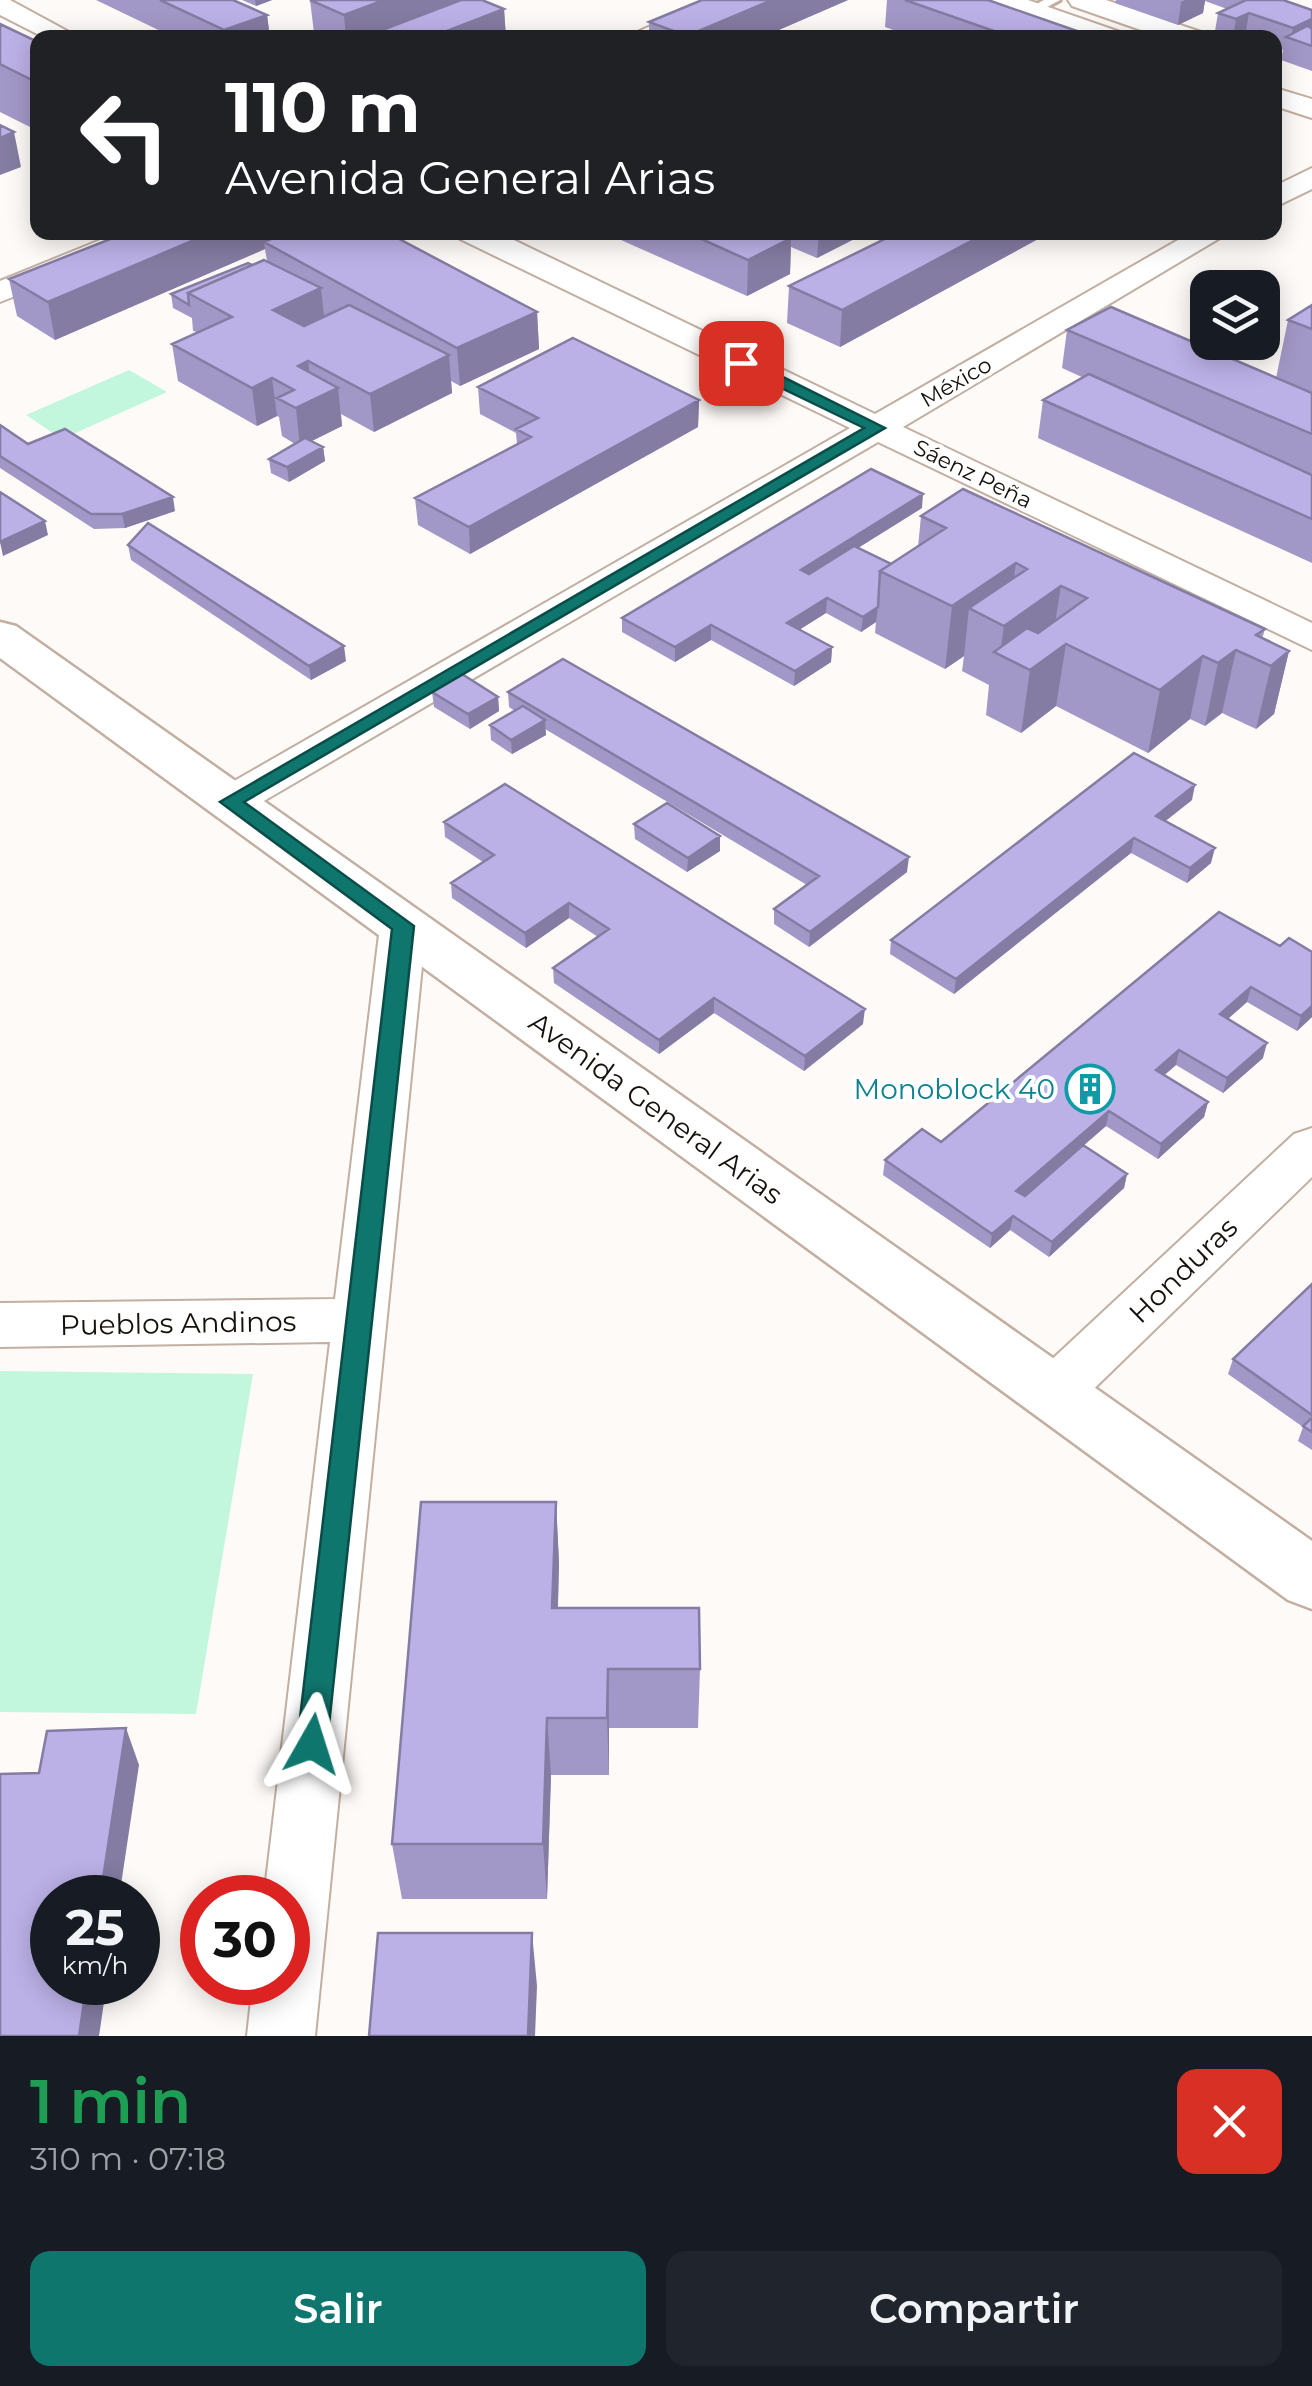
<!DOCTYPE html>
<html lang="es">
<meta charset="utf-8">
<style>
body{margin:0;font-family:Montserrat,sans-serif;background:#20242c;color:#f1f3f6;height:100vh;display:flex;flex-direction:column;font-size:38px;white-space:nowrap}
*{box-sizing:border-box;margin:0}
p{font-size:32px;color:#9ea1a6}
.icon{flex:none;width:55px;height:55px;fill:none;stroke:currentColor;stroke-width:2;stroke-linecap:round;stroke-linejoin:round}
.map{position:relative;height:2036px;overflow:hidden}
.side{display:flex;flex-direction:column;background:#171b24;flex:1}
.side>*{flex:none}
.hud{position:absolute;left:30px;top:30px;width:1252px;height:210px;border-radius:20px;box-shadow:0 5px 25px #0003;background:#202124;color:#fff;overflow:hidden}
.tools{position:absolute;left:1190px;top:270px;display:grid;gap:20px}
.tools a{display:grid;place-items:center;width:90px;height:90px;border-radius:20px;background:#171b24;box-shadow:0 5px 25px #0003;font-size:50px}
.speed{position:absolute;left:30px;top:1875px;display:flex;gap:20px;font-size:50px;font-weight:700;text-align:center}
.speed>*{display:grid;place-content:center;width:130px;height:130px;border-radius:50%;background:#171b24;box-shadow:0 5px 25px #0003;line-height:1}
.speed small{font-size:25px;font-weight:400}
.speed .limit{border:15px solid #d22;background:#fff;color:#111}
.pin{position:absolute;display:grid;place-items:center;width:85px;height:85px;color:#fff;margin:-42px;border-radius:20px;box-shadow:0 5px 15px #0006}
.me{position:absolute;width:110px;margin:-55px;rotate:6deg;stroke-linejoin:round;filter:drop-shadow(0 0 8px #0008)}
.turn{display:flex;align-items:center;gap:35px;height:210px;padding:0 30px;font-size:45px}
.turn .icon{width:130px;height:130px;stroke-width:2.5}
.turn b{display:block;font-size:70px;line-height:85px}
.round{display:grid;place-items:center;flex:none;width:105px;height:105px;border-radius:20px;background:#20242c}
.summary{display:flex;align-items:center;justify-content:space-between;height:170px;padding:0 30px}
h1{font-size:60px;font-weight:600;line-height:75px;color:#1e9e55}
.primary-button{display:flex;gap:20px;margin-top:auto;padding:20px 30px}
.primary-button a{flex:1;height:115px;border-radius:20px;background:#0f766e;color:#fff;font-size:40px;font-weight:600;line-height:115px;text-align:center}
.primary-button a+a{background:#20242c;color:#f1f3f6}
.map>svg:first-child{display:block}
.green{fill:#c2f6dd}
.lines{fill:none;stroke-linecap:round;stroke-linejoin:round}
.service-casing{stroke:#c2afa1;stroke-width:6}
.minor-casing{stroke:#c2afa1;stroke-width:4}
.secondary-casing{stroke:#c2afa1;stroke-width:5}
.service{fill:#fff;fill-rule:evenodd}
.minor{fill:#fff;fill-rule:evenodd}
.secondary{fill:#fff;fill-rule:evenodd}
.wall{fill:#a298c7}
.shaded-wall{fill:#847ca2}
.building{fill:#bcb1e7;stroke:#847ca2;stroke-width:2.5}
.route{fill:#0f766e;stroke:#0a4d48;stroke-width:2.5}
.labels{text-anchor:middle;dominant-baseline:central;stroke-width:8;stroke-linejoin:round;paint-order:stroke}
.far-street-label{font-size:22px;fill:#16100b;stroke:#fff}
.culture-label{font-size:28px;fill:#0d838f;stroke:#fff;text-anchor:end}
.street-label{font-size:28px;fill:#16100b;stroke:#fff}
</style>
<div class="map">
<svg width="1312" height="2036" viewBox="0 0 1312 2036">
<rect width="100%" height="100%" fill="#fefaf7"/>
<!-- green -->
<path class="green" d="M129,370L167,392L62,439L26,415Z
M0,1371L253,1374L196,1714L0,1712Z"/>
<g class="lines">
<!-- service casing -->
<g class="service-casing">
<path id="service" d="M1044,0H1060L1036,13L1026,10Z"/>
</g>
<!-- minor casing -->
<g class="minor-casing">
<path id="minor" d="M0,0H10L80,38H45L0,15Z
M708,0H744L662,38H624Z
M990,0H1028L1120,32L1123,38H1083L994,6Z
M1068,0H1106L1201,32L1204,38H1164L1072,6Z
M1275,88L1312,99V118L1275,106Z
M1312,168V189L1275,207V186Z
M120,232H164L160,239L0,302V281Z
M456,232H497L875,414L1192,232H1230L903,427L1312,623V650L878,442L245,812L230,816L215,812L209,802L215,792L850,428L460,239Z
M403,911L419,915L426,926L315,2036H247L253,1982H288V1898H264L330,1342L0,1347V1303L335,1299L380,926L387,915Z
M1312,1128V1177L1073,1409L1053,1416L1033,1409L1025,1393L1033,1377L1294,1134Z"/>
</g>
<!-- secondary casing -->
<g class="secondary-casing">
<path id="secondary" d="M0,622L16,626L1312,1541V1609L1288,1600L0,658Z"/>
</g>
<!-- service -->
<use href="#service" class="service"/>
<!-- minor -->
<use href="#minor" class="minor"/>
<!-- secondary -->
<use href="#secondary" class="secondary"/>
</g>
<!-- wall -->
<path class="wall" d="M96,0H233L267,15L270,38H175Z
M242,0H272L256,6Z
M310,0L504,9L506,38H323L314,33Z
M702,0H848L760,38H649V22Z
M887,0H988L1097,38H915L885,27Z
M1116,0H1284L1312,10V71L1281,60L1283,50L1275,47V38L1214,37L1218,13L1227,9L1205,1L1203,13L1178,25L1115,3Z
M0,24L38,42V131L0,112Z
M128,232H386L537,312L539,349L460,386L451,381L452,393L374,432L341,414L342,426L311,441L323,447L325,461L289,482L271,473L269,459L295,444L282,436L279,417L277,416L257,426L178,381L172,344L197,332L193,331L192,318L173,308L171,294L267,261L265,249L55,340L17,316L9,279Z
M603,232H868L817,258L791,247L790,274L747,296Z
M899,232H1041L1040,238L840,347L787,323L789,286Z
M1312,305V563L1038,438L1043,400L1084,378L1062,368L1067,330L1276,378L1288,320Z
M478,387L699,400L698,427L470,554L418,525L415,498L517,444L516,433L480,414Z
M0,425L28,444L175,511L125,528L94,529L0,468Z
M922,508L858,548L891,564L918,547L921,516L1265,629L1262,639L1289,651L1274,714L1256,729L1222,713L1205,726L1190,719L1148,753L1056,706L1021,733L986,715L989,685L962,671L964,656L945,669L875,633L876,622L861,632L826,613L799,630L832,647L831,662L794,686L711,640L675,662L622,632V618Z
M128,545L346,661L311,680L131,560Z
M432,692L498,697L499,711L470,729L434,707Z
M508,692L907,872L809,947L774,924V909L807,885L545,729L546,735L512,754L491,740L490,725L515,711L509,707Z
M1192,800L1165,821L1211,863L1187,883L1131,853L954,994L890,954L891,940Z
M444,822L863,1024L804,1071L714,1013L659,1054L554,983L553,968L598,937L569,918L526,948L452,898L451,883L483,862L445,837Z
M634,824L720,851L687,872L635,839Z
M1219,912L1312,1017L1297,1031L1247,1002L1228,1019L1263,1058L1223,1093L1176,1065L1164,1075L1208,1102L1204,1117L1158,1159L1106,1126L1025,1196L1127,1174L1124,1188L1049,1257L1010,1230L990,1248L883,1175L885,1160L941,1142Z
M1312,1284V1450L1298,1441L1303,1427L1228,1374L1233,1359Z
M556,1502L559,1563L558,1608L700,1669L698,1728H609V1775H551L547,1899H402L392,1844Z"/>
<!-- shaded-wall -->
<path class="shaded-wall" d="M255,0H272L256,6Z
M384,0H474L375,38H346L344,15Z
M772,0H848L760,38H687V36Z
M1185,0H1205L1203,13L1178,25L1181,2Z
M504,9L506,38H429Z
M1249,13L1245,37L1233,38L1236,19Z
M267,15L270,38H225L224,30Z
M1312,19V40L1291,38L1293,28Z
M38,78V108L32,80Z
M14,132L21,167L0,175V138Z
M213,232H303L264,242L265,249L55,340L48,302Z
M819,232H868L817,258Z
M988,232H1041L1040,238L840,347L842,310Z
M791,238L790,274L747,296L748,260Z
M321,288L325,325L278,347L273,310Z
M537,312L539,349L460,386L457,348Z
M449,355L452,393L374,432L370,394Z
M308,361L313,399L298,366Z
M272,378L277,416L257,426L252,388Z
M338,388L342,426L300,447L296,408Z
M699,400L698,427L470,554L469,527Z
M323,447L325,461L289,482L287,467Z
M923,494L922,508L800,584L801,570Z
M173,497L175,511L125,528L122,514Z
M45,521L48,535L3,556L0,542Z
M1016,563L1008,622L1061,586L1051,648L1000,655L1004,626L969,608L964,656L945,669L952,606Z
M827,598L826,613L786,638L787,623Z
M878,607L876,622L861,632L863,617Z
M711,625V640L675,662V647Z
M1066,644L1056,706L1021,733L1030,670Z
M344,646L346,661L311,680L309,666Z
M832,647L831,662L794,686L795,671Z
M1236,650L1222,713L1205,726L1218,663Z
M1289,651L1274,714L1256,729L1271,666Z
M1203,656L1190,719L1148,753L1160,690Z
M498,697L499,711L470,729L468,714Z
M545,720L546,735L512,754L511,740Z
M1195,785L1192,800L1153,831L1156,816Z
M720,836V851L687,872L688,858Z
M1134,838L1131,853L954,994L956,979Z
M1215,848L1211,863L1187,883L1190,868Z
M909,857L907,872L809,947L810,932Z
M569,903V918L526,948L525,933Z
M1251,987L1247,1002L1216,1029L1220,1014Z
M714,998V1013L659,1054V1040Z
M1312,1006V1017L1297,1031L1301,1016Z
M865,1009L863,1024L804,1071L805,1056Z
M1267,1043L1263,1058L1223,1093L1227,1078Z
M1179,1050L1176,1065L1153,1085L1156,1070Z
M1208,1102L1204,1117L1158,1159L1161,1144Z
M1109,1111L1106,1126L1014,1206L1016,1191Z
M1127,1174L1124,1188L1049,1257L1052,1242Z
M1013,1216L1010,1230L990,1248L992,1234Z
M556,1502L559,1563L556,1667L552,1608Z
M608,1669L609,1728V1775L607,1718Z
M547,1718L551,1775L547,1899L543,1844Z
M126,1728L139,1765L119,1898H100Z
M532,1933L537,1986L535,2036H528Z
M87,1982H107L99,2036H79Z"/>
<!-- building -->
<path class="building" d="M160,0H233L267,15L224,30Z
M310,0H384L344,15Z
M461,0H482L504,9L429,38H361Z
M702,0H772L687,36L649,22Z
M905,0H988L1097,38H1014Z
M1246,0H1283L1312,10V19L1293,28L1249,13L1236,19L1218,13Z
M0,24L38,42V78L32,80L0,64Z
M1307,26L1312,28V46L1286,37Z
M0,125L14,132L0,138Z
M128,232H213L48,302L9,279Z
M287,232H386L537,312L457,348L264,242Z
M686,232H779L791,238L748,260Z
M899,232H988L842,310L789,286Z
M264,260L321,288L273,310L304,326L349,305L449,355L370,394L308,361L298,366L338,388L296,408L277,398L294,390L272,378L252,388L172,344L232,317L188,293Z
M248,263L252,265L188,293L189,305L171,294Z
M1312,305V329L1288,320Z
M1111,307L1312,393V434L1067,330Z
M573,338L699,400L469,527L415,498L531,437L516,429L538,418L478,387Z
M1089,374L1312,475V519L1043,400Z
M0,425L28,444L65,429L173,497L122,514H91L0,456Z
M305,438L323,447L287,467L269,459Z
M871,469L923,494L801,570L809,574L854,546L891,564L880,571L878,607L863,617L827,598L787,623L832,647L795,671L711,625L675,647L622,618Z
M963,489L1265,629L1256,635L1289,651L1271,666L1236,650L1218,663L1203,656L1160,690L1066,644L1030,670L994,652L1027,628L1038,633L1087,598L1061,586L1004,626L969,608L1027,569L1016,563L952,606L880,571L946,528L921,516Z
M0,492L45,521L0,542Z
M148,523L344,646L309,666L128,545Z
M563,659L909,857L810,932L774,909L819,876L508,692Z
M462,674L498,697L468,714L432,692Z
M523,706L545,720L511,740L490,725Z
M1134,753L1195,785L1156,816L1215,848L1190,868L1134,838L956,979L891,940Z
M505,784L865,1009L805,1056L714,998L659,1040L553,968L609,929L569,903L525,933L451,883L494,855L444,822Z
M667,803L720,836L688,858L634,824Z
M1219,912L1280,946L1289,938L1312,952V1006L1301,1016L1251,987L1220,1014L1267,1043L1227,1078L1179,1050L1156,1070L1208,1102L1161,1144L1109,1111L1016,1191L1025,1196L1083,1145L1127,1174L1052,1242L1013,1216L992,1234L885,1160L922,1129L941,1142Z
M1312,1284V1415L1233,1359Z
M1312,1418V1432L1303,1426Z
M421,1502H556L552,1608H699L700,1669H608L607,1718H547L543,1844H392Z
M126,1728L100,1898H52V1982H87L79,2036H0V1774L39,1773L47,1731Z
M378,1933H532L528,2036H369Z"/>
<!-- route -->
<path class="route" d="M736,359H747L885,428L244,802L414,926L327,1744L323,1754L312,1758L301,1754L297,1744L392,929L220,802L864,428L736,366Z"/>
<!-- icons -->
<defs>
<g id="building-ring" transform="scale(2.5)"><circle r="9.5" fill="#fff" stroke="#0f9aa8" stroke-width="1.5"/><path d="M-4-6H4V6H1V3H-1V6H-4ZM-2.5-4.3h1.7v1.8h-1.7ZM.8-4.3h1.7v1.8H.8ZM-2.5-1h1.7V.8h-1.7ZM.8-1h1.7V.8H.8Z" fill="#0f9aa8"/></g>
</defs>
<g fill-rule="evenodd">
<use href="#building-ring" x="1090" y="1089"/>
</g>
<g class="labels">
<!-- far-street labels -->
<g class="far-street-label">
<text transform="translate(956 382) rotate(-30)">México</text>
<text transform="translate(973 474) rotate(26)">Sáenz Peña</text>
</g>
<!-- culture labels -->
<g class="culture-label">
<text x="1055" y="1089">Monoblock 40</text>
</g>
<!-- street labels -->
<g class="street-label">
<text transform="translate(656 1108) rotate(36)">Avenida General Arias</text>
<text transform="translate(1183 1270) rotate(-44)">Honduras</text>
<text transform="translate(178 1323) rotate(-1)">Pueblos Andinos</text>
</g>
</g>
</svg>
<div class="tools">
<a><svg class="icon" aria-label="layers" viewBox="0 0 24 24"><path d="M12 4l9 5-9 5-9-5zM3 14l9 5 9-5"/></svg></a>
</div>
<div class="speed"><div>25<small>km/h</small></div><div class="limit">30</div></div>
<div class="pin" style="left:741px;top:363px;background:#d93025"><svg class="icon" aria-label="arrive" viewBox="0 0 24 24"><path d="M6 21V4h12l-3 4 3 4H6"/></svg></div>
<svg class="me" style="left:312px;top:1744px" viewBox="-20 -20 40 40"><path d="M0-17L14 15 0 8-14 15z" fill="#0f766e" stroke="#fff" stroke-width="4"/></svg>
<div class="hud">
<div class="turn"><svg class="icon" aria-label="left" viewBox="0 0 24 24"><path d="M17 20v-9H6M10 6l-5 5 5 5"/></svg><div><b>110 m</b>Avenida General Arias</div></div>
</div>
</div>
<section class="side">
<div class="summary"><div><h1>1 min</h1><p>310 m · 07:18</p></div><a class="round" style="background:#d93025;color:#fff"><svg class="icon" aria-label="close" viewBox="0 0 24 24"><path d="M6 6l12 12M18 6L6 18"/></svg></a></div>
<div class="primary-button"><a>Salir</a><a>Compartir</a></div>
</section>
